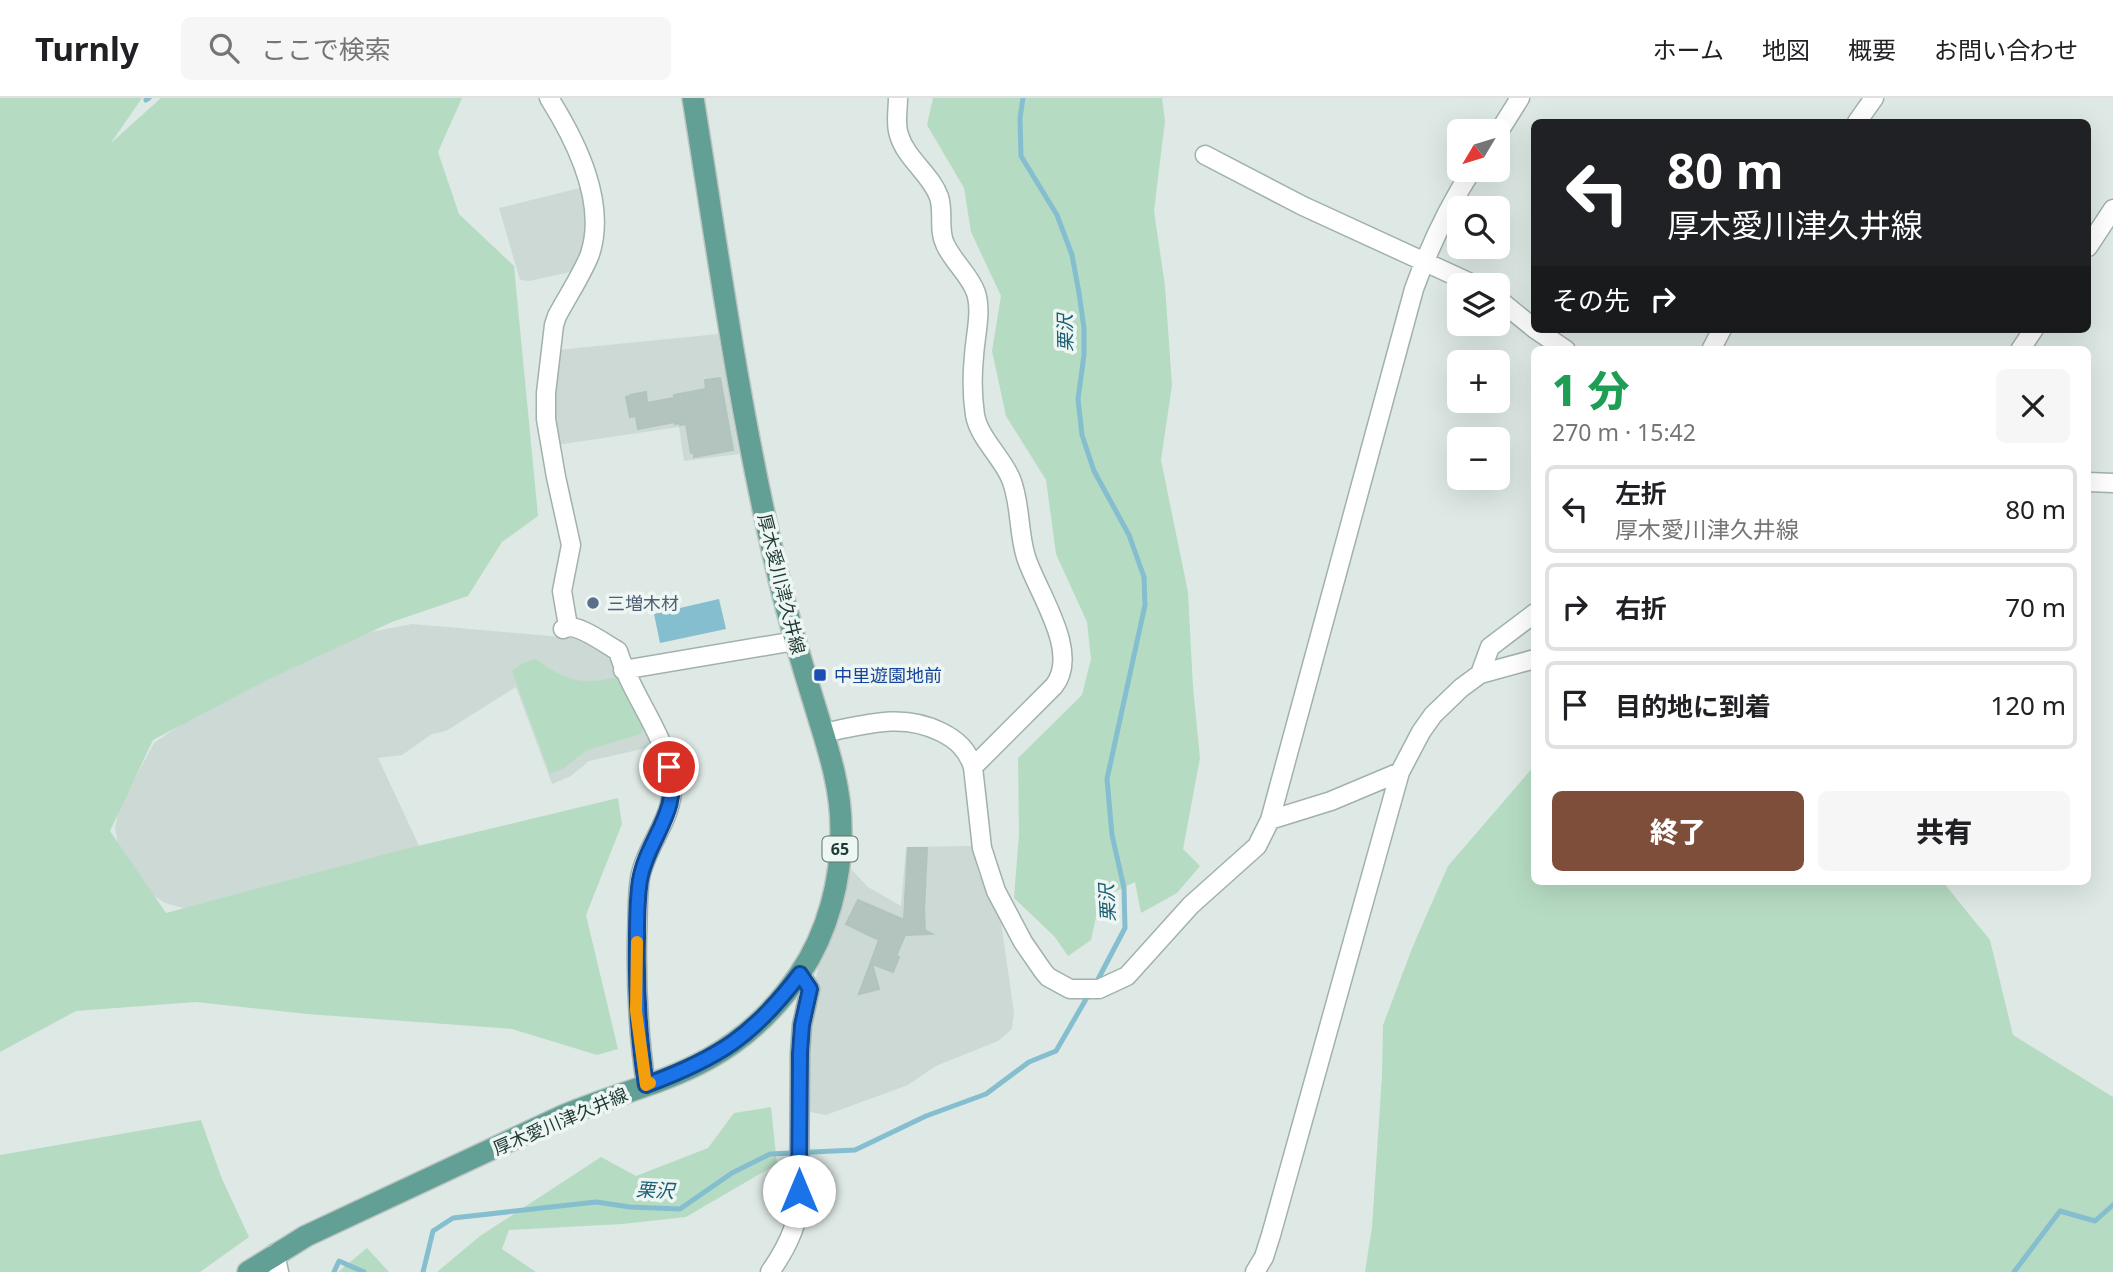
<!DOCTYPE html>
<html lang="ja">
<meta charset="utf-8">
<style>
body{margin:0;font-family:"Noto Sans","Noto Sans JP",sans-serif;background:#f6f6f6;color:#202124;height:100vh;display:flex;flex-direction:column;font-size:26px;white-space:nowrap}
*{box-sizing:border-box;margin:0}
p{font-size:23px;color:#757577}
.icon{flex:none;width:38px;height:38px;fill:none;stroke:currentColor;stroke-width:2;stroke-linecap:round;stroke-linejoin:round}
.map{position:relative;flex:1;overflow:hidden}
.panel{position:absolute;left:1531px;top:248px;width:560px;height:539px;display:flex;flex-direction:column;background:#fff;border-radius:10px;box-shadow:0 7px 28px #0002}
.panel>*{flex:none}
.banner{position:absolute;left:1531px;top:21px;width:560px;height:214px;border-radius:10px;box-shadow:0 7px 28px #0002;background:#202124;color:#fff;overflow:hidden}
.needle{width:46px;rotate:232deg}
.fabs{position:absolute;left:1447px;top:21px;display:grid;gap:14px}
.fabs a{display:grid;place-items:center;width:63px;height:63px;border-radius:10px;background:#fff;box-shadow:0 7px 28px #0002;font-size:35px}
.pin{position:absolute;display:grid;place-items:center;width:60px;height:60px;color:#fff;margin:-30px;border:4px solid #fff;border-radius:50%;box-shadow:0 2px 7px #0007}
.me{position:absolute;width:77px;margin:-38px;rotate:0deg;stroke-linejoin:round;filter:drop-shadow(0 0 5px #0008)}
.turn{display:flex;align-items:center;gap:24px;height:147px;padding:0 21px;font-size:32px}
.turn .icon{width:91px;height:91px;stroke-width:2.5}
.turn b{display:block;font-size:49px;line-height:60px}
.then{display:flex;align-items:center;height:66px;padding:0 21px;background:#0003;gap:14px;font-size:26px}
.round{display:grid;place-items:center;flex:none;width:74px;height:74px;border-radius:10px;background:#f6f6f6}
.overview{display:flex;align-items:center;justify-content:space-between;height:119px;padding:0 21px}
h1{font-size:42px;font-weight:800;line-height:52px;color:#1e9e55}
.primary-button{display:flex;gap:14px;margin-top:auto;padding:14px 21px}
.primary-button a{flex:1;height:80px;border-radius:10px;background:#7e4e3a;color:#fff;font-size:28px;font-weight:800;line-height:80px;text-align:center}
.primary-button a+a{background:#f6f6f6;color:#202124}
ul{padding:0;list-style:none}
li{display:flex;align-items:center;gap:21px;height:88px;margin:0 14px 10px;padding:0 7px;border:4px solid #e0e0e0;border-radius:10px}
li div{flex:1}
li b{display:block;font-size:26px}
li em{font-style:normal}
header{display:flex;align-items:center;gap:42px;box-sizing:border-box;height:98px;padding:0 35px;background:#fff;border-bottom:2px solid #e0e0e0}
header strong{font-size:33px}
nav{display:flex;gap:38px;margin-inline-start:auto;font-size:24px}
.search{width:490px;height:63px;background:#f6f6f6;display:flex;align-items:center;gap:18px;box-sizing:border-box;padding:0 24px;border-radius:10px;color:#757577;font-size:26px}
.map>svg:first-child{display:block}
.built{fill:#ccd9d4}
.green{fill:#b6dbc3}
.water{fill:#85becf}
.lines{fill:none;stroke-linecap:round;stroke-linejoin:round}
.stream{stroke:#85becf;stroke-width:5}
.building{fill:#b3c4be;stroke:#b0c3bd;stroke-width:2}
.minor-casing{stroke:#a1b1ac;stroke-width:21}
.major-casing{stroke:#bcc4c2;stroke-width:24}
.minor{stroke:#fff;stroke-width:18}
.major{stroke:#629f94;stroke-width:21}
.route-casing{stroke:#114b97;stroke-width:18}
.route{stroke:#1a73e8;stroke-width:12}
.slow{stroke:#f59e0b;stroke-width:12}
.service-dot{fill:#5c6f8a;stroke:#eef6f3;stroke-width:2.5}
.transit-dot{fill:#1a4fb4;stroke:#eef6f3;stroke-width:2.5}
.labels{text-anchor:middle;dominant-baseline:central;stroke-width:7;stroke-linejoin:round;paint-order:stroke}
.shield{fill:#eef6f3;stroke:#5d726d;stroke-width:2}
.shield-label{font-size:16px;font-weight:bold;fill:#1f3934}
.street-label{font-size:18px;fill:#1f3934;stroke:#eef6f3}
.service-label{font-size:18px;fill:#4e5e75;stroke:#eef6f3;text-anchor:start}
.transit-label{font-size:18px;fill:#164399;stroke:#eef6f3;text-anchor:start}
.water-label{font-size:19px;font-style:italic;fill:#1b5e74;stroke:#eef6f3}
</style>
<header>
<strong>Turnly</strong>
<div class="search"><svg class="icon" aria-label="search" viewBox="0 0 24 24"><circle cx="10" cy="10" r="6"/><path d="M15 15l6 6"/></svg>ここで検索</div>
<nav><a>ホーム</a><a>地図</a><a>概要</a><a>お問い合わせ</a></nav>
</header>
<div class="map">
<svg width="2113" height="1174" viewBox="0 0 2113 1174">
<rect width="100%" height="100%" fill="#dee9e5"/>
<!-- built -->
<path class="built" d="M584,89L590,114L584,149L570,174L529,183L520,182L499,110Z
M718,236L739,356L684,363L679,329L556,347L551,316L557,252Z
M412,526L584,541L611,555L655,648L589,663L571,678L552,686L516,589L446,633L432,636L402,657L378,660L421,752L194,813L165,805L143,791L120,758L115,730L119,710L154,645L237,589L304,547Z
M972,748L979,776L1000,817L1014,915L1012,931L998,943L936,968L908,987L826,1017L805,1013L804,975L815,886L819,865L838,824L851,771L868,789L901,808L906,749Z"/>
<!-- green -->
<path class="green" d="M0,0H142L111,45L161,0H462L438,54L459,116L514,168L538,418L502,444L468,498L392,524L265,583L153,642L110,733L166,815L397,753L618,700L622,726L586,817L618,951L597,957L512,931L307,916L196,904L76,913L0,954Z
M933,0H1162L1165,23L1154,113L1165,188L1172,287L1161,362L1188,494L1193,589L1200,660L1183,751L1200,768L1177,795L1141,815L1135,784L1100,801L1091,842L1068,858L1054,838L1014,800L1019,736L1018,660L1082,597L1091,561L1087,524L1056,456L1046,382L1006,318L992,253L1001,198L971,134L964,90L927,27Z
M536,561C566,584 582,587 618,579L644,628L641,636L587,652L564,670L550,676L512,573L523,565Z
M1535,667V784H1943L1990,842L2013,937L2113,999V1174H1365L1372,1129L1382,977L1383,927L1413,848L1448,768Z
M771,1009L777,1066L686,1119L623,1126L509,1132L502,1151L536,1174H437L480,1138L601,1059L636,1078L708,1050L734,1015Z
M201,1022L222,1081L249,1139L200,1174H0V1057Z
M367,1150L389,1174H338Z"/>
<!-- water -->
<path class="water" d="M719,501L726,531L660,545L654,516Z"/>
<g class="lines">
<!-- stream -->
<path class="stream" d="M1023,0L1020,20L1021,58L1057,117L1072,157L1079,195L1084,230V257L1078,301L1082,337L1094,373L1129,437L1144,479L1145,507L1107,681L1112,737L1124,790L1125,830L1095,887
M146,2L149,0
M334,1174L339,1163L364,1174
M423,1174L433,1133L453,1120L596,1104L630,1109L680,1111L732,1075L770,1056L855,1052L926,1018L986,996L1029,964L1056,953L1089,896
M2014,1174L2060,1113L2095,1123L2113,1107"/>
</g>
<!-- building -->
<path class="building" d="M720,280L733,352L694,359V355H691L686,326L680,327V325L675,326L674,324L638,331L636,318L630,319L626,299L630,298V297L646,294L647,305L674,300V297L706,291L705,282Z
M908,750H927L924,812L925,832L932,836L905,837L896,858L899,859L893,874L872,866L879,891L859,896L879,842L846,826L858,802L904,822Z"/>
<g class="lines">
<!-- minor casing -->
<g class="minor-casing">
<path id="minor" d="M549,0C576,43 607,104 590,156C583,175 567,199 557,218L554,227L546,295V321L556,379L571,447L562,493L568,528
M898,0C898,12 895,26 899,37C906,61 931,76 939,99C944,114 938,132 945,146C953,164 970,177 976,195C982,214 975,239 974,258C972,278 972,297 975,317C979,340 1002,359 1011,381C1021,406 1018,434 1026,459C1037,494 1081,554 1054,588L973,669
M1857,24L1874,0
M1498,35L1520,0
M1205,57L1303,108L1475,187
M2088,149L2113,111
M1498,201L1535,231
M1535,231L1566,252
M1711,252L1722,231
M2020,252L2034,231
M2088,384L2113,385
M563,531C576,523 605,546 618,553C631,598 669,640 672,686C674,720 646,747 640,780C637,799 638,819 637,839C636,891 638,935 646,987
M623,572L795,543
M1480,576L1490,549L1535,515
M823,635C864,627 902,614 941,634C957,642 967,651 973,669L982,750L996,793L1023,844L1043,873L1048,879L1070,891H1099L1127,878L1191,807L1257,748L1270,722L1414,191C1429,150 1448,109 1472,72
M1270,722L1331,703L1400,674L1421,634L1433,617L1461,590L1480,576L1535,561
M275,1155L279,1174
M770,1174C784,1154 795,1134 799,1109L800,955L802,927L810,891L800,875
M1255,1174L1264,1159L1271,1137L1400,674"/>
</g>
<!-- major casing -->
<g class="major-casing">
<path id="major" d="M248,1174L306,1138L558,1020C607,998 661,987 708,961C744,941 776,911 799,877C828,835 842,780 841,730C841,687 827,648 815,608C800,560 786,513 775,464C739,311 718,155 693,0"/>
</g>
<!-- minor -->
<use href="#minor" class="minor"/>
<!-- major -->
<use href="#major" class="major"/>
</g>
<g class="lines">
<!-- route casing -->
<g class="route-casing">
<path id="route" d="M669,669C682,713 647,741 640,782C637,801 637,822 637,841C636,892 638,936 646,987C719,960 753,938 800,876L810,891L802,927L800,955L799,1093"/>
</g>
<!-- route -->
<use href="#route" class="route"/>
<!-- slow -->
<path class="slow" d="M637,844L636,913L646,987L650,985"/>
</g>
<!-- markers -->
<circle class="service-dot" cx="593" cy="505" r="7"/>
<rect class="transit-dot" x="813" y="570" width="14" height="14" rx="3.5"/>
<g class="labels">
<!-- shield labels -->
<rect class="shield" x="822.5" y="738.5" width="35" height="25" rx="5"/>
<g class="shield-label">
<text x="840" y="751">65</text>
</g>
<!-- street labels -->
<g class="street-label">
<text transform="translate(782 486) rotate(76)">厚木愛川津久井線</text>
<text transform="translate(560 1023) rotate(-23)">厚木愛川津久井線</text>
</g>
<!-- service labels -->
<g class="service-label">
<text x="607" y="505">三増木材</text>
</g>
<!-- transit labels -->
<g class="transit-label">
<text x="834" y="577">中里遊園地前</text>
</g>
<!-- water labels -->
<g class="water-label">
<text transform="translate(1065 235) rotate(-91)">栗沢</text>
<text transform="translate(1107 805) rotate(-93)">栗沢</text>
<text transform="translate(655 1092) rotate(3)">栗沢</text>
</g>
</g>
</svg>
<div class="fabs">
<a><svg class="needle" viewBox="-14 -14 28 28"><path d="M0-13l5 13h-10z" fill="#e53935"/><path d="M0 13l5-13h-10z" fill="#757577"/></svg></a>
<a><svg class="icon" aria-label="search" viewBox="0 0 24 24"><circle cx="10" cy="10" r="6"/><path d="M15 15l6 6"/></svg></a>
<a><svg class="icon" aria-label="layers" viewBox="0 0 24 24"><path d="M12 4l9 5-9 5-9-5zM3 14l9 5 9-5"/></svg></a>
<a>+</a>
<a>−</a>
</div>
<div class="pin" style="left:669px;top:669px;background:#d93025"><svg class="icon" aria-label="arrive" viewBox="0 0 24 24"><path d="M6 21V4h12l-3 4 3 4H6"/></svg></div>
<svg class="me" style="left:799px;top:1093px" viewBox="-20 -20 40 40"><circle r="19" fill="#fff"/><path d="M0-13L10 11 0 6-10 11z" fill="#1a73e8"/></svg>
<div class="banner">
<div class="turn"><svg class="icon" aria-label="left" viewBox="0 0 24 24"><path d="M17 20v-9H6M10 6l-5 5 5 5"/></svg><div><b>80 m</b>厚木愛川津久井線</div></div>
<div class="then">その先<svg class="icon" aria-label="right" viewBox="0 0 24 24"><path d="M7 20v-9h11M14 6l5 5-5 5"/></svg></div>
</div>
<section class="panel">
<div class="overview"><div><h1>1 分</h1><p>270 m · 15:42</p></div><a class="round"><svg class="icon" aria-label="close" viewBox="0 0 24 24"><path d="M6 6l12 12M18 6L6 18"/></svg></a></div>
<ul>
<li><svg class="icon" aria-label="left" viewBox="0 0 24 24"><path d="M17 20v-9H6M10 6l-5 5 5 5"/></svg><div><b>左折</b><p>厚木愛川津久井線</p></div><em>80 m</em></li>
<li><svg class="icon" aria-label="right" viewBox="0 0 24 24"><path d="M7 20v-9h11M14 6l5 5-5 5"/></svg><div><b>右折</b></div><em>70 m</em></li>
<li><svg class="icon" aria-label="arrive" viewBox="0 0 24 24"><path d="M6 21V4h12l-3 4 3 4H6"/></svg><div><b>目的地に到着</b></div><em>120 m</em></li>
</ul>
<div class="primary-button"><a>終了</a><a>共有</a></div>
</section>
</div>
